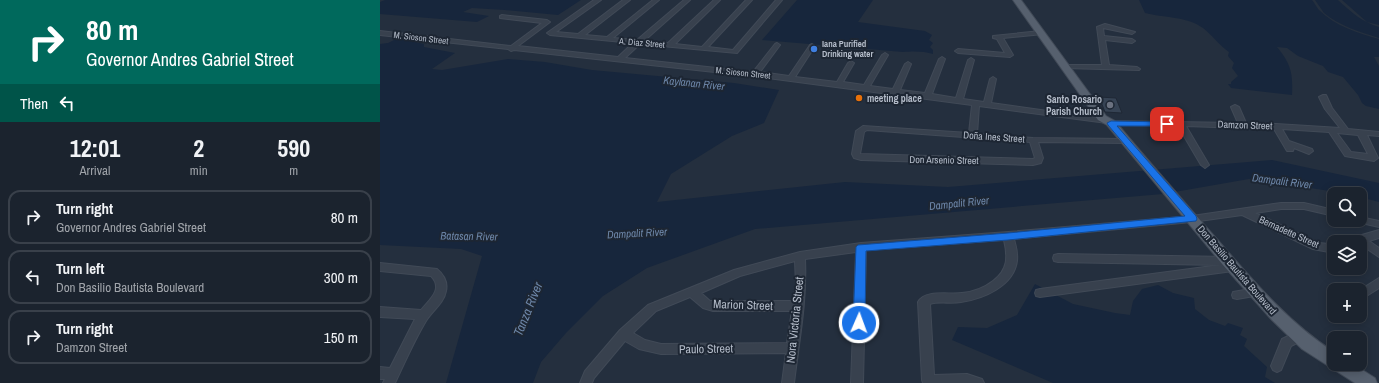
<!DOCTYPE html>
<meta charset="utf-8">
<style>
body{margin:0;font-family:"Archivo Narrow",sans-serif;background:#242b36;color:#f1f3f6;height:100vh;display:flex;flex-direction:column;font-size:15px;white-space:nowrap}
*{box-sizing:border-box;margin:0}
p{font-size:13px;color:#a0a4aa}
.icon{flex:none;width:22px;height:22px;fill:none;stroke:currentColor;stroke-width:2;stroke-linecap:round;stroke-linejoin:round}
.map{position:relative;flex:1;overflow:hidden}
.panel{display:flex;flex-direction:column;background:#1b232e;width:380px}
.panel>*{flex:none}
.guide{background:#00695c;color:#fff;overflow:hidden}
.fabs{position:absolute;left:947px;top:187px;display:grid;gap:8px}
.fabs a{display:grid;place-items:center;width:40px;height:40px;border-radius:8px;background:#1b232e;box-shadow:0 2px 10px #0003,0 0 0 1px #39404a;font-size:20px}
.pin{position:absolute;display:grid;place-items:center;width:34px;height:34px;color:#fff;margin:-17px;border-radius:8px;box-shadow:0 2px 6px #0006}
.me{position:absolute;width:44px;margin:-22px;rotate:2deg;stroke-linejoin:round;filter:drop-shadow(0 0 3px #0008)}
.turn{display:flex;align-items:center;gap:14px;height:84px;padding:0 20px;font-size:18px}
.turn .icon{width:52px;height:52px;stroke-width:2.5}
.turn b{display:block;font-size:28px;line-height:34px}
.then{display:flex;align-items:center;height:38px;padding:0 20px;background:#0003;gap:8px;font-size:15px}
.eta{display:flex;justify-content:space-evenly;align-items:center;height:68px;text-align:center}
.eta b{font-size:24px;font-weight:800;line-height:28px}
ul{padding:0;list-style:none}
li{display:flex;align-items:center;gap:12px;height:54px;margin:0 8px 6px;padding:0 12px;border:2px solid #39404a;border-radius:12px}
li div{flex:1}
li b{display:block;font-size:15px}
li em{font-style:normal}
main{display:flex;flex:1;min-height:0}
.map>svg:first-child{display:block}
.water{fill:#17263c}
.building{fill:#364354;stroke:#1f2835}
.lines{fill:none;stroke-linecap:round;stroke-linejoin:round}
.minor-casing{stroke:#414a57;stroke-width:2}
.major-casing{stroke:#414a57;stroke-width:2}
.minor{fill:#38414e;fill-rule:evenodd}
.major{fill:#56606e;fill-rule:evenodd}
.route{fill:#1a73e8;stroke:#114b97}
.shop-dot{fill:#3f7fe0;stroke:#1d2633;stroke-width:1.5}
.food-dot{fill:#e8710a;stroke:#1d2633;stroke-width:1.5}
.worship-dot{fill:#6b7280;stroke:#1d2633;stroke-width:1.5}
.labels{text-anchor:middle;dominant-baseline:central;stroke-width:4;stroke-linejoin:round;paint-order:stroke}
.far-street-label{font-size:9px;fill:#b4bcc9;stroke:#1d2633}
.far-poi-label{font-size:9px;font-weight:bold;fill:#b4bcc9;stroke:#1d2633;text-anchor:start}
.poi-label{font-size:10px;font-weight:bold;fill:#b4bcc9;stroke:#1d2633;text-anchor:start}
.street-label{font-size:10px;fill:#b4bcc9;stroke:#1d2633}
.water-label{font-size:11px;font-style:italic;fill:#6d86a8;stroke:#1d2633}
.near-street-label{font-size:12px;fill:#b4bcc9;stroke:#1d2633}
.near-water-label{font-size:13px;font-style:italic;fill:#6d86a8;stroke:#1d2633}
</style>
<main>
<section class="panel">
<div class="guide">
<div class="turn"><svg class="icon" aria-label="right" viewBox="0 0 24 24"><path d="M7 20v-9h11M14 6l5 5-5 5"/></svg><div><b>80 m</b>Governor Andres Gabriel Street</div></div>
<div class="then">Then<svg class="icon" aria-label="left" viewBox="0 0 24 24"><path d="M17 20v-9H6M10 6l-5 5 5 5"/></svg></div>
</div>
<div class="eta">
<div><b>12:01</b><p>Arrival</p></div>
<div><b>2</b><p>min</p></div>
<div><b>590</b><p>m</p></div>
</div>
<ul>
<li><svg class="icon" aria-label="right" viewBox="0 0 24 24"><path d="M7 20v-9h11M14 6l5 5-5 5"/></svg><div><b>Turn right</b><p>Governor Andres Gabriel Street</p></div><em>80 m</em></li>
<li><svg class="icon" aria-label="left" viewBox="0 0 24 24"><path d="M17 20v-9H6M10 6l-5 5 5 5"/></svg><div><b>Turn left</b><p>Don Basilio Bautista Boulevard</p></div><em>300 m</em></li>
<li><svg class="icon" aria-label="right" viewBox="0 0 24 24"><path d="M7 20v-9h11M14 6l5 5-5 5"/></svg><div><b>Turn right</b><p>Damzon Street</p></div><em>150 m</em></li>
</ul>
</section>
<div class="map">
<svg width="999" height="383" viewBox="0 0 999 383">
<rect width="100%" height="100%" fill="#242f3e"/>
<!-- water -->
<path class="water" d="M5,0H201L178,15L125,10L92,8L83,12L109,16L97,22L0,14V2Z
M417,0H493L478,22L545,31L552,35L549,40L553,43L550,47L553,50V54C545,51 532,51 523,52L382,40Z
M759,0H932C935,3 936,7 939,10C955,26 978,33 999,39V57H994L999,66V109L986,106L982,103L978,95L963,77L948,72L943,66L918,56L907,48L897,47C911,64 913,73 912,95L851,88L848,84H851V82L858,76L852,68L854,63L848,56L849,52C839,45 832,35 823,28C806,16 784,18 765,13Z
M935,0H958C971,12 982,22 999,27V38C981,32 959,26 944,13C941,9 938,4 935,0Z
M962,0H999V25L987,22Z
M18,38L44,44V47L75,53L52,69L62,70L128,59L165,62L212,70L354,83L399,90L384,123L352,136L291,174L277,202L465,182L568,187L892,160L999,183V202L980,197V194H970L869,179L783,194L375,229L267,268L223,296L186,333L161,362L153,383H66L102,256L81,249L0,245V44L8,43Z
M655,284L693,304L735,313L750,315L753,301L762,289L778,285L793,293L814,298L815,309L829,320L845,326L848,323L863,328L860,335L867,339L864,346L887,367L885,377L895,383H673L572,340L578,327L607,328L637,315Z"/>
<!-- building -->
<path class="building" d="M719,97L736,98L742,113L725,112Z"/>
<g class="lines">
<!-- minor casing -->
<g class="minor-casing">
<path id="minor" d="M214,0H221L176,32L198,34L243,0H250L205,35L227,37L273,0H279L233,38L257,40L304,0H310L264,41L288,43L334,0H340L295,44L322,47L366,0H372L328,47L353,50L396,0H402L357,53L260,44L245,58L373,72L395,44L397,43L400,45L380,72L409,76L430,45L432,44L435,46L415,77L457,82L468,63L471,61L474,63L463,82L484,85L502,55L505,53L508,55L490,86L513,89L525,64L528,62L531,64L520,90L545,93L559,59L562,57L565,59L552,94L576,98L588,60L591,58L594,60L583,99L604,102L610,79L613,77L616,79L611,103L725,119L729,121L858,123L851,107L855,105L859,107L866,123L896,124L960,128L945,109L939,97L943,95H946L952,108L968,129L999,132V136L987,135L998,158L994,161L965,156L949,132L902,129L909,141L932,149L933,151L929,154L914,148L913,151H907L894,129L806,126L829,165L825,168L821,165L798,126L731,125L727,123L599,106L597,134L653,138L746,139L750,141L746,143L658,142L663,158L661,163L653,165L481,160L474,158L472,154L476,131L483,126L589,133L592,105L380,77L134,50L131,51L128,49L0,35V31L131,46L162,23L120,18V16L122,15L167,20L170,22L138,46L238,57L253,43L170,35L167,33ZM487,130L650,142L655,158L653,159L480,154L484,132ZM957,133L978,135L988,154L971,152Z
M725,24L755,32L752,34L723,28L724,36L752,39L755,41L752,43L725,40L729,65L757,67L760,69L759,70L684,68L683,67L686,65H722L717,27Z
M661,31L663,32V34L623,38L633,55L630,57L578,53L575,51L578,49L625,53L617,39L613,38V36Z
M901,203H924L954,210V216L924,209H901L875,213L939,243L949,244L954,243V251L949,252L933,249L862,215L812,222L634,239C636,246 638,253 637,261C634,286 603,299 581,302C571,304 559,301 550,304L554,375L587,374L602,379L604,383H543L542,380L538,302C545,289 570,295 582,293C593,292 604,288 613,281C628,270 628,257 624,240L486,250L483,383H471L476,252L425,259C427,301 419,341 414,383H402L406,353L281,354L259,349L245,341L214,378L212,383H200L205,371L240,330L268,305L354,270L420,252L481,243L628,232L812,216ZM415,261L416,285L413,301H330L321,293L360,276ZM310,297L323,308L333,311H412L407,343L281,344L265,340L253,333L276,311Z
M980,217L999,221V227L977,222L975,220H980Z
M999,230V238L989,241L999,248V257L980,244V242H967L968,239Z
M678,254L848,257L852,258L853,261L852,263L857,264L858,267L857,270L853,271L660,297L656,296L655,293L656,290L660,289L840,265L678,262L674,261L673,258L674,255Z
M0,263L57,269C63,274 68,282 66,291C64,303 52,311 46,321C34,341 25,362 15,383H3L5,379H0V367L10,368L35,319L0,317V307L41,310C49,300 64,289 51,276L0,271Z
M999,278V288L980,300V290Z
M876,288L880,289L881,292L880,295L857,299L853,298L852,295L853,292Z
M919,331L923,332L925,336L923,340L911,346L901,370L897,372L893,370L891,366L902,339Z"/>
</g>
<!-- major casing -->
<g class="major-casing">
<path id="major" d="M633,0H641L726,116L735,121C767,160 801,198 834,236C871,278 907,322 954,352V364H973L995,378L997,383H975L922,349L892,320L843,265L727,125L718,120Z"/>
</g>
<!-- minor -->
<use href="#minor" class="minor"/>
<!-- major -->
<use href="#major" class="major"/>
</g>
<!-- route -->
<path class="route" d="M731,121L790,122V125L787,126H737L816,216L817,219L816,221L628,240L486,251L485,323L483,326L479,327L475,326L473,323L476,247L478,245L628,233L805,216L728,125L727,123Z"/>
<!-- markers -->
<circle class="shop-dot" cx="434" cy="49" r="4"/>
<circle class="food-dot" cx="479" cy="98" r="4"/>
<circle class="worship-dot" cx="730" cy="105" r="4"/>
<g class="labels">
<!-- far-street labels -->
<g class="far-street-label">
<text transform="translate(41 38) rotate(7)">M. Sioson Street</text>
<text transform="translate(262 43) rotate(5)">A. Diaz Street</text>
<text transform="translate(363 73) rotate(6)">M. Sioson Street</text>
</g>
<!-- far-poi labels -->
<g class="far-poi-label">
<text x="442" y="44">Iana Purified<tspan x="442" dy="10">Drinking water</tspan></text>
</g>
<!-- poi labels -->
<g class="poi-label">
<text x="487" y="98">meeting place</text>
<text x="722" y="99" text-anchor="end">Santo Rosario<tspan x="722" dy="12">Parish Church</tspan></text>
</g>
<!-- street labels -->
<g class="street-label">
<text transform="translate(865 125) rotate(2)">Damzon Street</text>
<text transform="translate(614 137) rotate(4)">Doña Ines Street</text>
<text transform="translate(564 160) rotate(1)">Don Arsenio Street</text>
<text transform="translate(909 232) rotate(24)">Bernadette Street</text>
<text transform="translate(857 270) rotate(49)">Don Basilio Bautista Boulevard</text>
</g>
<!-- water labels -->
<g class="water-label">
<text transform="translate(314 83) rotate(6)">Kaylanan River</text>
<text transform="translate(902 181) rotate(7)">Dampalit River</text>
<text transform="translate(579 203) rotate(-6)">Dampalit River</text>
<text transform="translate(257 233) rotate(-3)">Dampalit River</text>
<text transform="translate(89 236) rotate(1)">Batasan River</text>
</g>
<!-- near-street labels -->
<g class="near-street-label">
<text transform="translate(363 305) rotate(2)">Marion Street</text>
<text transform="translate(415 320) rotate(-84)">Nora Victoria Street</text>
<text transform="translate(326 349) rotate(-1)">Paulo Street</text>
</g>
<!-- near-water labels -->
<g class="near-water-label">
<text transform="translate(148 309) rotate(-68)">Tanza River</text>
</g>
</g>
</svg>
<div class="fabs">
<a><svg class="icon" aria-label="search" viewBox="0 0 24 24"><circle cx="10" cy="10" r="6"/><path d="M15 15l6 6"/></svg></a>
<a><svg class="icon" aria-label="layers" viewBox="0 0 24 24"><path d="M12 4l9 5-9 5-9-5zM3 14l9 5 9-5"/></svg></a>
<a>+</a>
<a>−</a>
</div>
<div class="pin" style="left:787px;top:124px;background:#d93025"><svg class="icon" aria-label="arrive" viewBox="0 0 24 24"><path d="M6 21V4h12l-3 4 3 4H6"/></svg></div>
<svg class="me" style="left:479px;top:323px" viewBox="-20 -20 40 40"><circle r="17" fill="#1a73e8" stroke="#fff" stroke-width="3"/><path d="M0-11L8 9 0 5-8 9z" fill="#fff"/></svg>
</div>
</main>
